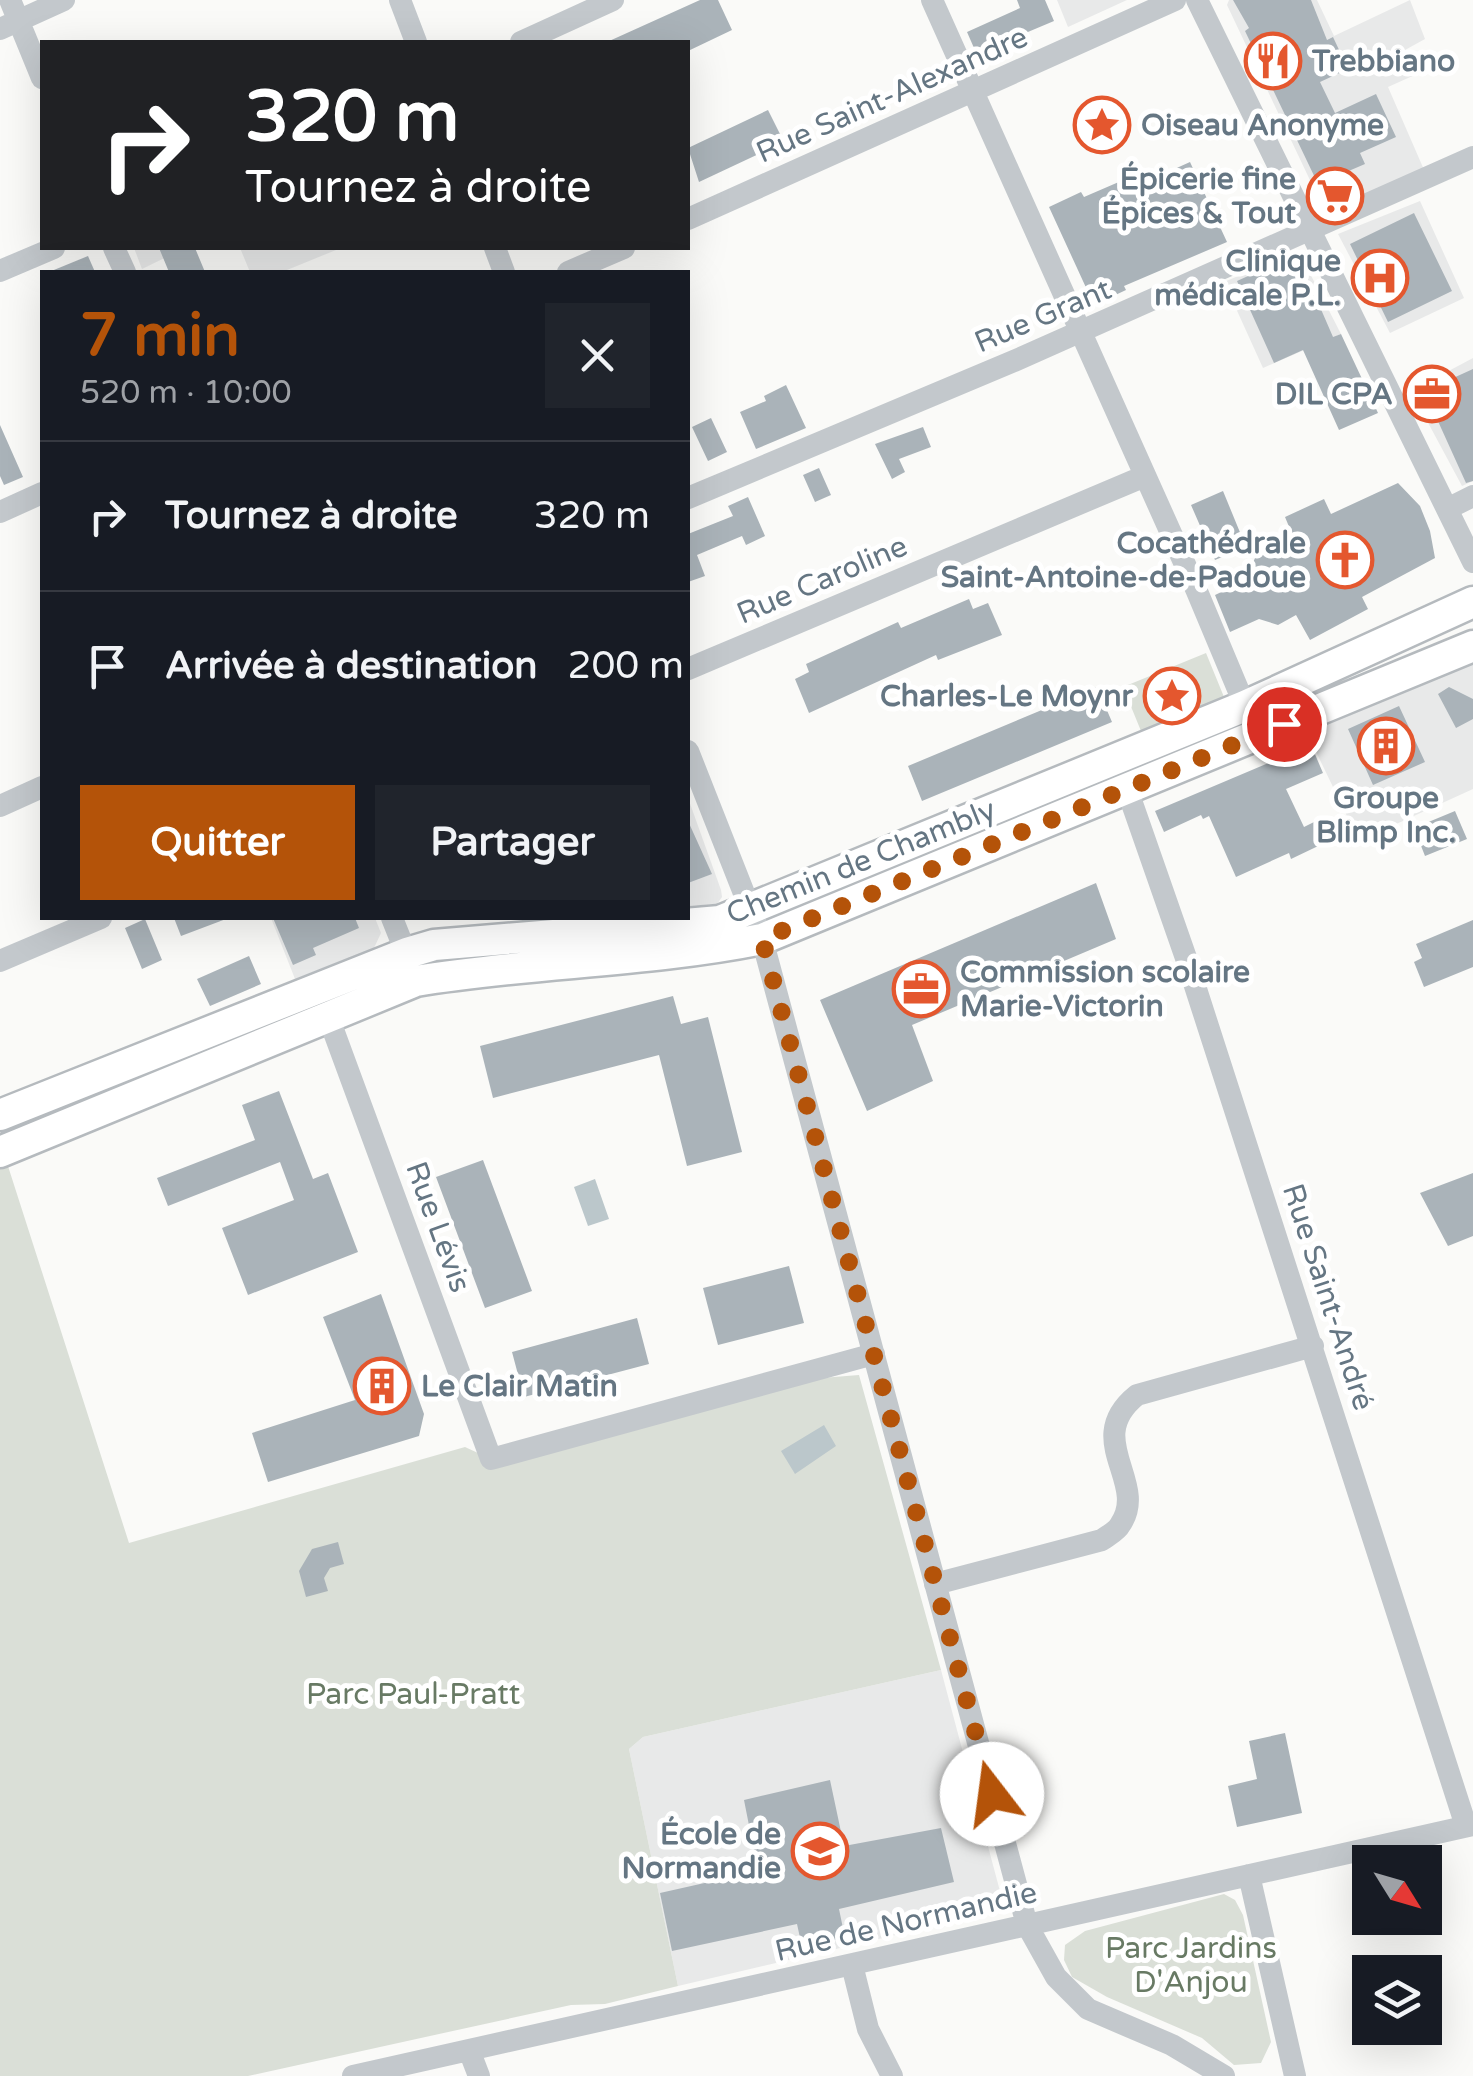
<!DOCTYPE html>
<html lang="fr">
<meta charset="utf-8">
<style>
body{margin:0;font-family:"Varela Round",sans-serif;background:#20242c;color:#f1f3f6;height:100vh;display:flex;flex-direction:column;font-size:38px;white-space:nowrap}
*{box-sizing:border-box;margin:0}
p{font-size:32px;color:#9ea1a6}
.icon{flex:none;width:55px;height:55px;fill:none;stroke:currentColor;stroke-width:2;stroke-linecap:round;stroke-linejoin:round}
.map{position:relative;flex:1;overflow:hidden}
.sheet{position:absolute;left:40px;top:270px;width:650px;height:650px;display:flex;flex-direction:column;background:#171b24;border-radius:0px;box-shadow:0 10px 40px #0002}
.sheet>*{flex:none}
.guide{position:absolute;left:40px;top:40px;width:650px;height:210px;border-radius:0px;box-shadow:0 10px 40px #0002;background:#202124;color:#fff;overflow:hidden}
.needle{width:65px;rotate:127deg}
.buttons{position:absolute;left:1352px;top:1845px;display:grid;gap:20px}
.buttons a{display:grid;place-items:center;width:90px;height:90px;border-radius:0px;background:#171b24;box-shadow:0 10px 40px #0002;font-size:50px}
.pin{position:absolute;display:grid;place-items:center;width:85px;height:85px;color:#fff;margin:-42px;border:5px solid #fff;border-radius:50%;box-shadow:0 2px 10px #0007}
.me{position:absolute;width:110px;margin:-55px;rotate:345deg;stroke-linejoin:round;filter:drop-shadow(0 0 8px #0008)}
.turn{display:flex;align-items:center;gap:35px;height:210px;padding:0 40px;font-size:45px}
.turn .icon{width:130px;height:130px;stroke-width:2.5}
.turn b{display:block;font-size:70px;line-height:85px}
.round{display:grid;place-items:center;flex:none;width:105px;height:105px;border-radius:0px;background:#20242c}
.headline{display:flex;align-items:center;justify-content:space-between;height:170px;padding:0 40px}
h1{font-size:60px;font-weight:700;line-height:75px;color:#b45309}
.button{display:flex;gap:20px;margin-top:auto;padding:20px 40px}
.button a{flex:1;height:115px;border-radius:0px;background:#b45309;color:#fff;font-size:40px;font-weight:700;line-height:115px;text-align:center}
.button a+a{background:#20242c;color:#f1f3f6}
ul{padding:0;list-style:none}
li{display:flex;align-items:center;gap:30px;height:150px;padding:0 40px;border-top:2px solid #363941}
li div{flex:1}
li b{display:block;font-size:38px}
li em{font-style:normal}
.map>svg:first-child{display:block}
.built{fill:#e8e9e9}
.green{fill:#dadfd7}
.water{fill:#bbc7cb}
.building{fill:#aab3b9}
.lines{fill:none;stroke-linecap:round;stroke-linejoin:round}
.major-casing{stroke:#b5babe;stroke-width:35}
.minor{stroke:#c3c8cc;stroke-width:22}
.major{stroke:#fff;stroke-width:30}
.route{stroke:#b45309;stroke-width:18;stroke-dasharray:0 32.4}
.labels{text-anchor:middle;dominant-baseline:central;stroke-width:10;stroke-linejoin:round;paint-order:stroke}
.poi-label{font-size:30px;font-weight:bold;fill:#657683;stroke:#fff;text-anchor:end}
.street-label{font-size:30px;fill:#657683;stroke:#fff}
.park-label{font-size:30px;fill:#687a64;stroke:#fff}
</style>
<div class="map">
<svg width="1473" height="2076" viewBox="0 0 1473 2076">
<rect width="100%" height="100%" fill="#fafaf8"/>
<!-- built -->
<path class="built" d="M1057,0H1127L1068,27Z
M1229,0H1317L1334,36L1410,0L1425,39L1405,50L1417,74L1388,87L1425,172L1326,214L1227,5Z
M1420,201L1464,298L1390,333L1338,234Z
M134,248H185L142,269Z
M240,248H341L282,272H250Z
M1295,252L1300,254L1341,334L1263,368L1224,282Z
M1473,358V481L1462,486L1411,391Z
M1473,662V789L1359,841L1307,733Z
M688,798L721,890L722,897L717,904L688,906Z
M271,918H375L381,933L374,948L295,979Z
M941,1670L1001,1895L994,1912L678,1986L629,1749L643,1737Z"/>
<!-- green -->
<path class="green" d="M1206,653L1224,697L1141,731L1123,687Z
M7,1163L129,1543L465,1447L491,1459L772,1382L859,1375L941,1670L643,1737L629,1749L678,1986L605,2004L571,2005L248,2076H0V1166Z
M1224,1894L1235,1900L1243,1915L1271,2042L1261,2063L1234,2065L1202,2038L1107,1997L1072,1977L1064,1960L1065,1945L1085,1931Z"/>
<!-- water -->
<path class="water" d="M595,1179L609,1219L588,1226L574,1187Z
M824,1425L836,1446L795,1474L781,1451Z"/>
<!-- building -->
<path class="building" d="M700,0H718L732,30L688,51V42H607Z
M1017,0H1045L1054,21L1011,39L1015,48L981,64L967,32L1020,8Z
M1233,0H1311L1327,40L1333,37L1348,69L1320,82L1335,113L1376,94L1396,137L1360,153L1365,164L1344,173L1355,193L1328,205L1245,31L1249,28Z
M768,110L784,142L699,182L688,148Z
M1190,162L1227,242L1124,286L1126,290L1094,305L1049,207L1081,192L1084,197L1135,175L1139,185Z
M1414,213L1452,291L1388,322L1350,244Z
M159,248H195L205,272H169Z
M1297,254L1333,337L1341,334L1378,413L1339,430L1303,350L1274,363L1237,281Z
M88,256L95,272H49Z
M1473,369V481L1466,483L1437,419L1432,421L1418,394Z
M786,385L806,428L756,449L740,412L766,401L764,396Z
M711,418L727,452L708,461L692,427Z
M0,425L23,477L4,485L0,476Z
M923,427L931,447L899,459L905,472L892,479L875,444Z
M819,468L831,495L815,502L803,475Z
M1398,483L1420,506L1430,531L1435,558L1362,597L1368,609L1310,640L1296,615L1278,625L1259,619L1230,632L1215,595L1245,581L1262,542L1290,529L1285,517L1324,499L1331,514Z
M1223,491L1246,547L1215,560L1191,505Z
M748,497L765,536L746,545L742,536L697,555L705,576L688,582V534L733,516L728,506Z
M969,599L973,609L988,603L1002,635L938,660L936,655L809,713L795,679L809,672L806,664L898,622L901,628Z
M1097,687L1112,722L922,801L908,766Z
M1449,687L1473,699V719L1456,728L1438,694Z
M1399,706L1425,762L1373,785L1348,729Z
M1311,745L1323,773L1286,789L1304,827L1326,816L1337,837L1291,859L1289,853L1236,877L1209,816L1203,819L1201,815L1164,832L1155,811Z
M1455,811L1467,839L1425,856L1414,828Z
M688,821L712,874L688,883Z
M1096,883L1116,939L912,1025L933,1081L867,1111L820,1000Z
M174,918H226V919L181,936Z
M273,918H355L359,928L313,948L316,955L293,965Z
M145,919L162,960L142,969L125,928Z
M1473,920V967L1424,987L1414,962L1422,958L1416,944Z
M249,956L261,984L210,1006L197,979Z
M673,996L681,1024L708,1017L742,1152L687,1166L659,1055L493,1098L480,1046Z
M279,1091L313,1179L328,1173L358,1252L248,1295L222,1228L294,1200L280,1162L168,1206L157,1178L255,1140L242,1105Z
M483,1160L532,1291L485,1308L436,1177Z
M1473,1173V1236L1448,1246L1420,1193Z
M789,1266L804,1323L718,1345L703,1288Z
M381,1294L424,1414L419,1436L268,1482L252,1433L355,1400L323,1317Z
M637,1318L649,1364L524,1397L512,1352Z
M338,1542L344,1564L330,1568L324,1578L328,1591L306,1597L299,1571L312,1549Z
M1285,1733L1302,1813L1237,1827L1228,1786L1257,1779L1249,1741Z
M830,1780L844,1846L941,1828L954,1882L839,1909L845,1938L802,1947L797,1924L672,1951L660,1893L758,1871L744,1800Z"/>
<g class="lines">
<!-- major casing -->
<g class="major-casing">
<path id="major" d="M0,1115L407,953L434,945L720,921L1245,706L1473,602
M0,1152L416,981C530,962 648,962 762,939L1473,646"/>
</g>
<!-- minor -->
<path class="minor" d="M10,0L42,78
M400,0L416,42
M932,0L1196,589L1245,706
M1197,0L1473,562
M0,29L64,0
M521,42L613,0
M688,219L1175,0
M114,248L125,272
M495,248L504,272
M0,271L54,248
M568,272L624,248
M688,498L1014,361L1473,157
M1447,509L1473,496
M0,512L42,493
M688,669L1145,476
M688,751L762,939L1027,1925L1056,1977L1088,2009L1172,2045L1224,2076
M1127,789L1186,958L1466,1826
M0,806L42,787
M392,918L412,968
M0,961L101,918
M328,1016L491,1459L874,1354
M935,1584L1102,1540C1107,1536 1117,1531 1120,1525C1150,1482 1081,1440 1137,1395L1313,1346
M1249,1875L1295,2076
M852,1965L868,2029L892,2076
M469,2050L479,2076
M353,2076L1473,1825"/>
<!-- major -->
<use href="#major" class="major"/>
</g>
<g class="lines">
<!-- route -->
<path class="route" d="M992,1794L762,939L1284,724"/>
</g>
<!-- icons -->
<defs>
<g id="restaurant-ring" transform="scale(2.875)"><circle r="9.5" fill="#fff" stroke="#e4572e" stroke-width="1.5"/><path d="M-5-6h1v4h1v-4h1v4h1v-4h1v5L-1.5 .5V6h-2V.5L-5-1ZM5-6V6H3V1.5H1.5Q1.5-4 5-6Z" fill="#e4572e"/></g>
<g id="sight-ring" transform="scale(2.875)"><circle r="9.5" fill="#fff" stroke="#e4572e" stroke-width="1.5"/><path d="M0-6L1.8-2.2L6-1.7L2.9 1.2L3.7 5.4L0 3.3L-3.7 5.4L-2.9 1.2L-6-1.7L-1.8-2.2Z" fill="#e4572e"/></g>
<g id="supermarket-ring" transform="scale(2.875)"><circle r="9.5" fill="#fff" stroke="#e4572e" stroke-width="1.5"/><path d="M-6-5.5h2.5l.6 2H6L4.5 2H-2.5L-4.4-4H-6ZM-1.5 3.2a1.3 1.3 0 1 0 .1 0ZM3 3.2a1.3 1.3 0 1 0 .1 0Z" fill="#e4572e"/></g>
<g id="hospital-ring" transform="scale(2.875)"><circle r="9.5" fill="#fff" stroke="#e4572e" stroke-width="1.5"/><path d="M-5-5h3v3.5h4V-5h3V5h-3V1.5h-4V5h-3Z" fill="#e4572e"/></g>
<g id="office-ring" transform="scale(2.875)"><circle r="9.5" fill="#fff" stroke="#e4572e" stroke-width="1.5"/><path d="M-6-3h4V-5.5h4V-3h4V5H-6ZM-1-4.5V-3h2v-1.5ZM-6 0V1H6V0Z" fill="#e4572e"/></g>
<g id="church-ring" transform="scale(2.875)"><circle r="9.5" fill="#fff" stroke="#e4572e" stroke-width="1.5"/><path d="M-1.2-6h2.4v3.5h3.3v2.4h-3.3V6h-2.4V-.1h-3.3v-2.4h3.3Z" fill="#e4572e"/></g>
<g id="building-ring" transform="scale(2.875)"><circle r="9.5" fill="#fff" stroke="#e4572e" stroke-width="1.5"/><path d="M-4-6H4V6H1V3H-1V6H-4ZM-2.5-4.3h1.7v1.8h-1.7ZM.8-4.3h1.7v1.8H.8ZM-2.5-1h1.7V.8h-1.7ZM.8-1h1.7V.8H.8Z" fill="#e4572e"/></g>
<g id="school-ring" transform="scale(2.875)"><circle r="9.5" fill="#fff" stroke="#e4572e" stroke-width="1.5"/><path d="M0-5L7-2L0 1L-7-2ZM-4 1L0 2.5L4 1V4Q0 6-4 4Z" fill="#e4572e"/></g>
</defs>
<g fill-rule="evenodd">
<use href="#restaurant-ring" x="1273" y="61"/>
<use href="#sight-ring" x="1102" y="125"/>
<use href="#supermarket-ring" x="1335" y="196"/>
<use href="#hospital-ring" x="1380" y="278"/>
<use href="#office-ring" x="1432" y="394"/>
<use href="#church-ring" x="1345" y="560"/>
<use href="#sight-ring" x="1172" y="696"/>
<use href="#building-ring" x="1386" y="746"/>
<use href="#office-ring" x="921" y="989"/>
<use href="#building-ring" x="382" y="1386"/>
<use href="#school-ring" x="820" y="1851"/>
</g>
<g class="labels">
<!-- poi labels -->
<g class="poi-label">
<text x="1312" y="61" text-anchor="start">Trebbiano</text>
<text x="1141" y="125" text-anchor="start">Oiseau Anonyme</text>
<text x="1296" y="179">Épicerie fine<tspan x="1296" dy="34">Épices &amp; Tout</tspan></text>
<text x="1341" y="261">Clinique<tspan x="1341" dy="34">médicale P.L.</tspan></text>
<text x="1393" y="394">DIL CPA</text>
<text x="1306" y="543">Cocathédrale<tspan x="1306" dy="34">Saint-Antoine-de-Padoue</tspan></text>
<text x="1133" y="696">Charles-Le Moynr</text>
<text x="1386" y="798" text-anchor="middle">Groupe<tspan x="1386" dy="34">Blimp Inc.</tspan></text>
<text x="960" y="972" text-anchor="start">Commission scolaire<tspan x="960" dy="34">Marie-Victorin</tspan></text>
<text x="421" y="1386" text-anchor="start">Le Clair Matin</text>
<text x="781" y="1834">École de<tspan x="781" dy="34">Normandie</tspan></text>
</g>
<!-- street labels -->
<g class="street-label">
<text transform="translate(892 95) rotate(-24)">Rue Saint-Alexandre</text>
<text transform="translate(1043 316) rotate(-23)">Rue Grant</text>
<text transform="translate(822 580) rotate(-23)">Rue Caroline</text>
<text transform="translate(861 862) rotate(-22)">Chemin de Chambly</text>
<text transform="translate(438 1227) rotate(70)">Rue Lévis</text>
<text transform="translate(1328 1297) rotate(72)">Rue Saint-André</text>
<text transform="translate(906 1922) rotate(-13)">Rue de Normandie</text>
</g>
<!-- park labels -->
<g class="park-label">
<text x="413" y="1694">Parc Paul-Pratt</text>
<text x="1191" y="1948">Parc Jardins<tspan x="1191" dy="34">D'Anjou</tspan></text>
</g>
</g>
</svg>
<div class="buttons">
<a><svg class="needle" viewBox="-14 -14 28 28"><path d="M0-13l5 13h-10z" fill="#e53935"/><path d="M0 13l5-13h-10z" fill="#9ea1a6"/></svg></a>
<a><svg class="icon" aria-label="layers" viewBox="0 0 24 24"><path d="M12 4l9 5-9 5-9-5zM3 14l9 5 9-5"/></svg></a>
</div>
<div class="pin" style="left:1284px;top:724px;background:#d93025"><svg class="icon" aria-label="arrive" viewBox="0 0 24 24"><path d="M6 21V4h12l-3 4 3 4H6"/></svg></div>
<svg class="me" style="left:992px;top:1794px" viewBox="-20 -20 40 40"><circle r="19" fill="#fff"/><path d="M0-13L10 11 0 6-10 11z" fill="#b45309"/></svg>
<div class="guide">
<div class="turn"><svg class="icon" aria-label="right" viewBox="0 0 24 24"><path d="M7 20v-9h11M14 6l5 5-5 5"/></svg><div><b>320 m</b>Tournez à droite</div></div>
</div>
<section class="sheet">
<div class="headline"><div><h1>7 min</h1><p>520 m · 10:00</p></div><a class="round"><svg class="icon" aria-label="close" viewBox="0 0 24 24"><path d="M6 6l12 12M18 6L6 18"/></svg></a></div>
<ul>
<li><svg class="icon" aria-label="right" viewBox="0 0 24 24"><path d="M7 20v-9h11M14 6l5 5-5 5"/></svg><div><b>Tournez à droite</b></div><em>320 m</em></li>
<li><svg class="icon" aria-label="arrive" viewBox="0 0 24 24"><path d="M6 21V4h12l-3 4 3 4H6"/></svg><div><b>Arrivée à destination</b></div><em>200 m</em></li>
</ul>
<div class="button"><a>Quitter</a><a>Partager</a></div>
</section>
</div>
